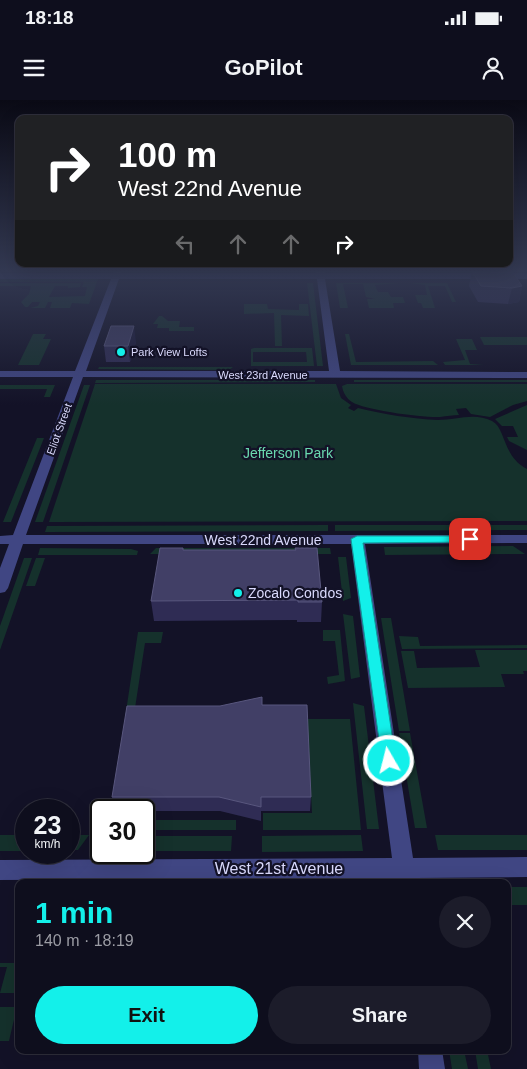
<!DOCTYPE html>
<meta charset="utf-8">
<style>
body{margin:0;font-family:Helvetica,sans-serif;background:#1c1c2a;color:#f1f3f6;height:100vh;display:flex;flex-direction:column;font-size:19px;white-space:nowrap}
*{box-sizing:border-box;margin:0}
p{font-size:16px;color:#9b9ca4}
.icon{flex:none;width:28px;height:28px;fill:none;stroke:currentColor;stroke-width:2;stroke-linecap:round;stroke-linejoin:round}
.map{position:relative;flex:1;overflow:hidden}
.panel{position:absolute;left:15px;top:779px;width:496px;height:175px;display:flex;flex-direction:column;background:#0e0e1d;border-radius:10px;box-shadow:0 5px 20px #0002,0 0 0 1px #2e2e3b}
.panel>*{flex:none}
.banner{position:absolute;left:15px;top:15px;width:498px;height:152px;border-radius:10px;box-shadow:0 5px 20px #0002,0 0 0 1px #2e2e3b;background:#202124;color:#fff;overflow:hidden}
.speed{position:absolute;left:15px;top:699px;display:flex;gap:10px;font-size:25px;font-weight:700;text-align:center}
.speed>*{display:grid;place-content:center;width:65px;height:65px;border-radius:50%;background:#0e0e1d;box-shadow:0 5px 20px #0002,0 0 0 1px #2e2e3b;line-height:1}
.speed small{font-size:12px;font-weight:400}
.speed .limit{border:2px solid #111;border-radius:8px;background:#fff;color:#111}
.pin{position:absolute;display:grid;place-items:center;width:42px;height:42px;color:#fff;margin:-21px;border-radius:10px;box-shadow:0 2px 8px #0006}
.me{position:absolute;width:55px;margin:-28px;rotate:352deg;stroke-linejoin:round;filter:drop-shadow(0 0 4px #0008)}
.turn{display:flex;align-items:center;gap:18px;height:105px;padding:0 20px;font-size:22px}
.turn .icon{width:65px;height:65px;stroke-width:2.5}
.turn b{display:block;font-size:35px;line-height:42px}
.lanes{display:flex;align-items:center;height:48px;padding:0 20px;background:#0003;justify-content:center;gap:25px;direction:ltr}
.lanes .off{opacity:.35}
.round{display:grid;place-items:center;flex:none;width:52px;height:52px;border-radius:26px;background:#1c1c2a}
.headline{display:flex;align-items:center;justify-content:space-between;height:85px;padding:0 20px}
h1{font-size:30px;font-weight:700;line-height:38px;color:#13f0ea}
.action{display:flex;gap:10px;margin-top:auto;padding:10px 20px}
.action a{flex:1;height:58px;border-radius:30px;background:#13f0ea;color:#111;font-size:20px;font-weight:700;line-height:58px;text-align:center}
.action a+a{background:#1c1c2a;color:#f1f3f6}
.status{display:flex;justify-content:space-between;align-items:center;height:35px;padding:0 25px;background:#0e0e1d;direction:ltr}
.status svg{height:14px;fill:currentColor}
header{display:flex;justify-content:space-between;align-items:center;height:65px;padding:0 20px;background:#0e0e1d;font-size:22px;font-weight:700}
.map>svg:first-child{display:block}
.green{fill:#15312c;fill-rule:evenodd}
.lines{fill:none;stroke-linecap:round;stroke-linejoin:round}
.minor{fill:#404683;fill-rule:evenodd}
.wall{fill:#2f2c54}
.shaded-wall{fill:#1c1a3a}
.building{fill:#413f66;stroke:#59577e}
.route{fill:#13f0ea;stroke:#0c9c98}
.poi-dot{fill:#13f0ea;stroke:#131227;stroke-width:2}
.labels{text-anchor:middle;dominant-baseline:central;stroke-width:4.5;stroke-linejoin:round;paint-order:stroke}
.far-poi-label{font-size:11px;fill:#dadafd;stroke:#131227;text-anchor:start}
.far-street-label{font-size:11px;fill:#dadafd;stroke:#131227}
.park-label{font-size:14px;fill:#6ad9af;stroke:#131227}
.street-label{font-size:14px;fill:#dadafd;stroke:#131227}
.poi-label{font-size:14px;fill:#dadafd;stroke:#131227;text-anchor:start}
.near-street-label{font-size:16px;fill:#dadafd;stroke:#131227}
</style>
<div class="status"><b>18:18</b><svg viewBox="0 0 49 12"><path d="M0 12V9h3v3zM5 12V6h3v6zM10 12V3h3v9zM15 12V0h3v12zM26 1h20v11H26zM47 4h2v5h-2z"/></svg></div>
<header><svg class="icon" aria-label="menu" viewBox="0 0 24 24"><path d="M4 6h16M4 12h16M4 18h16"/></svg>GoPilot<svg class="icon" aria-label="person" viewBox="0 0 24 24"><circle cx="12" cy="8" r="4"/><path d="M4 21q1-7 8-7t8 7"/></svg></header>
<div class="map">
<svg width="527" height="969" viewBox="0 0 527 969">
<rect width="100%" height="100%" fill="#131227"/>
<!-- green -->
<path class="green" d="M132,171H234L231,173H131Z
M333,171H505L507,173H334Z
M0,179H98L89,204L72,203L70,208H50L52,202H48L45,208H30L38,206L40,202H32L28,207H25L21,202L29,194L31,186H0V183H81L80,187L68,188V186H55L49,197L85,196L87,187H82L84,182H0Z
M307,183H313L323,266H317Z
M336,183H399L375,185L378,192H388L391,197H403L405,203H393L394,208H369L367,199H375L366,197L363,184H343L348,208H340Z
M410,183H447L456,202H452L445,186H428L435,208H423L421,203H418L415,195H427L425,185Z
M244,204H267L268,209L299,210V204H308L309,216L281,215L282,246H275L274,213L244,214Z
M159,216H162L168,221H180L179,227H194V231H169V228H157L158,224H153Z
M33,234H46L43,239H51L39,265H18Z
M345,234H349L356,262L433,261L438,265H351Z
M480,237H527V245H484Z
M456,239H472L477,250H465L470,264L484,265H445L443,262L465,260Z
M254,248H312L314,266H251V249ZM253,252H306L307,262H253Z
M99,267H233L229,270L98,269Z
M96,280H315V282L95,283Z
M354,280H527V282H354Z
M95,284H336L341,298L351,305L348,308L354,311L358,308C383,314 412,319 438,320C456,320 474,312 492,321C506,328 502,356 527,369V421L49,422Z
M347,284H527V301L513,305L490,317L471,314L466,308L456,309L459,315C453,315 447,316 440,317C424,318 364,310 352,302C346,298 343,292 342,286Z
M0,285H55L50,297H44L47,289H0Z
M84,285H90L43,422H35Z
M527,305V350L509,341L507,337H518L513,326H502L495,319Z
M37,338H44L11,422H3Z
M328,425V431L45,432L47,426Z
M335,425H527V430L335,431Z
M513,446L525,454L385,455L384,447Z
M40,448L131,449L138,451L137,455H38Z
M156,448H330L331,454H150Z
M338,457H346L351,498L343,501Z
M24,458H32L0,550V526Z
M36,458H45L35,486H26Z
M343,514L353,516L360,577L351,579Z
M381,518H391L410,631H399Z
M323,530H340L345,581L328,584L327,577L339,575L335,541H323Z
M138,532H163L161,543H145L135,608L140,618H125Z
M399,536L418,537L420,546L527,545V548L402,549Z
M475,550H527V571H523L524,574H501L505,587L408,588L401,551H414L417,568L480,567Z
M353,603L364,606L379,729H367Z
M307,619H350L361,730H263V713H312Z
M399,633H410L427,728H415Z
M144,720H236V730H144Z
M0,735H26V751H0Z
M69,735H89L78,750H69Z
M361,735L363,751L262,752V736Z
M435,735H527V750H438Z
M144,736H232L231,751H144Z
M508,787H527V805H508Z
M0,863H19V893H0L7,867H0Z
M0,907H19V911H16L9,941H0Z
M449,950H464L468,969H452Z
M475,950H487L491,969H478Z"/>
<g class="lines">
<!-- minor -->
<path class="minor" d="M114,170H122L121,173H316V170H324L325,173H527V179H325L340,271L527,272V278L83,277L26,435H527V443L365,444L413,758L527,757V777L416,778V782H396L395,778L0,780V760L392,758L351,444H23L8,488L5,492L0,493V468L9,444H0V436L13,435L73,277H0V271H75L111,179H0V173H113ZM119,179H317L329,271H86Z
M418,950H442L445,969H419Z"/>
</g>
<!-- wall -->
<path class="wall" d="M472,171L522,186L519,202L508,204L478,202L469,186Z
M136,242L130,262H106L104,246Z
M183,450L322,502L321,522H297V520L154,521L151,501Z
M262,605L311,697L310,711H261V721L220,711H144V710H115L112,697L220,606Z"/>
<!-- shaded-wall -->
<path class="shaded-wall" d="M522,186L519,202L508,204L512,188Z
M134,226L136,242L130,262L128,246Z"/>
<!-- building -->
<path class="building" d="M488,170H504L512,171L522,186L512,188L481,186L472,171Z
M111,226H134L128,246H104Z
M160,448H183V450H296L295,448H317L322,502H298V500L151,501Z
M262,597V605H307L311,697H261V707L219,697H112L127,606H220Z"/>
<!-- sky -->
<linearGradient id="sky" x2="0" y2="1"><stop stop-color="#0a0a15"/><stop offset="0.56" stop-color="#333952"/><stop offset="1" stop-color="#333952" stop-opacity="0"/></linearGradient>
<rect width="527" height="305" fill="url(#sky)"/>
<!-- route -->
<path class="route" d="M357,436H470L475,439L470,442L363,443L396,661L394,665L389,667L384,665L382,661L351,439Z"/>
<!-- markers -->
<g class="poi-dot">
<circle cx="121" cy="252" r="5"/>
<circle cx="238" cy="493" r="5"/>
</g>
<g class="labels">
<!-- far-poi labels -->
<g class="far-poi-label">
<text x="131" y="252">Park View Lofts</text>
</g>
<!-- far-street labels -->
<g class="far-street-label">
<text x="263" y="275">West 23rd Avenue</text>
<text transform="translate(59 329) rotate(-70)">Eliot Street</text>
</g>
<!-- park labels -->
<g class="park-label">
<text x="288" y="353">Jefferson Park</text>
</g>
<!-- street labels -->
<g class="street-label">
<text x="263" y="440">West 22nd Avenue</text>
</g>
<!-- poi labels -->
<g class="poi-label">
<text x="248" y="493">Zocalo Condos</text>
</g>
<!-- near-street labels -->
<g class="near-street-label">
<text x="279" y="768">West 21st Avenue</text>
</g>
</g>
</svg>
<div class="speed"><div>23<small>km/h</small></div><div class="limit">30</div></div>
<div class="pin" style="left:470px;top:439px;background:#d93025"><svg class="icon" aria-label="arrive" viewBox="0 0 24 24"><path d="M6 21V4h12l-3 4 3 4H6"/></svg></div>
<svg class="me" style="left:389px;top:661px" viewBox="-20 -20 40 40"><circle r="17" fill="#13f0ea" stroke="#fff" stroke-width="3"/><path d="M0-11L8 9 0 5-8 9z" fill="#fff"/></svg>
<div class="banner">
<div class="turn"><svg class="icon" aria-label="right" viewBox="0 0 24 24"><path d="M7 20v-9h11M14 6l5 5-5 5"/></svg><div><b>100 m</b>West 22nd Avenue</div></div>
<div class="lanes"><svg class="icon off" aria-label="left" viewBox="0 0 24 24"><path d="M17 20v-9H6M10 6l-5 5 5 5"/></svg><svg class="icon off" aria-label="ahead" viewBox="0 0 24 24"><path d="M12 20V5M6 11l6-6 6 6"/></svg><svg class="icon off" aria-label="ahead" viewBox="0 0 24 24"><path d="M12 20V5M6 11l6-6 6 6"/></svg><svg class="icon" aria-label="right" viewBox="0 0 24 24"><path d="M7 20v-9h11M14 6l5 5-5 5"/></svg></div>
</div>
<section class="panel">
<div class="headline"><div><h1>1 min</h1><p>140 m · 18:19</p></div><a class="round"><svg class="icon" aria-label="close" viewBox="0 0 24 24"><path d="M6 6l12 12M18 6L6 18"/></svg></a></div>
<div class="action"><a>Exit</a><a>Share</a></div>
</section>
</div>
